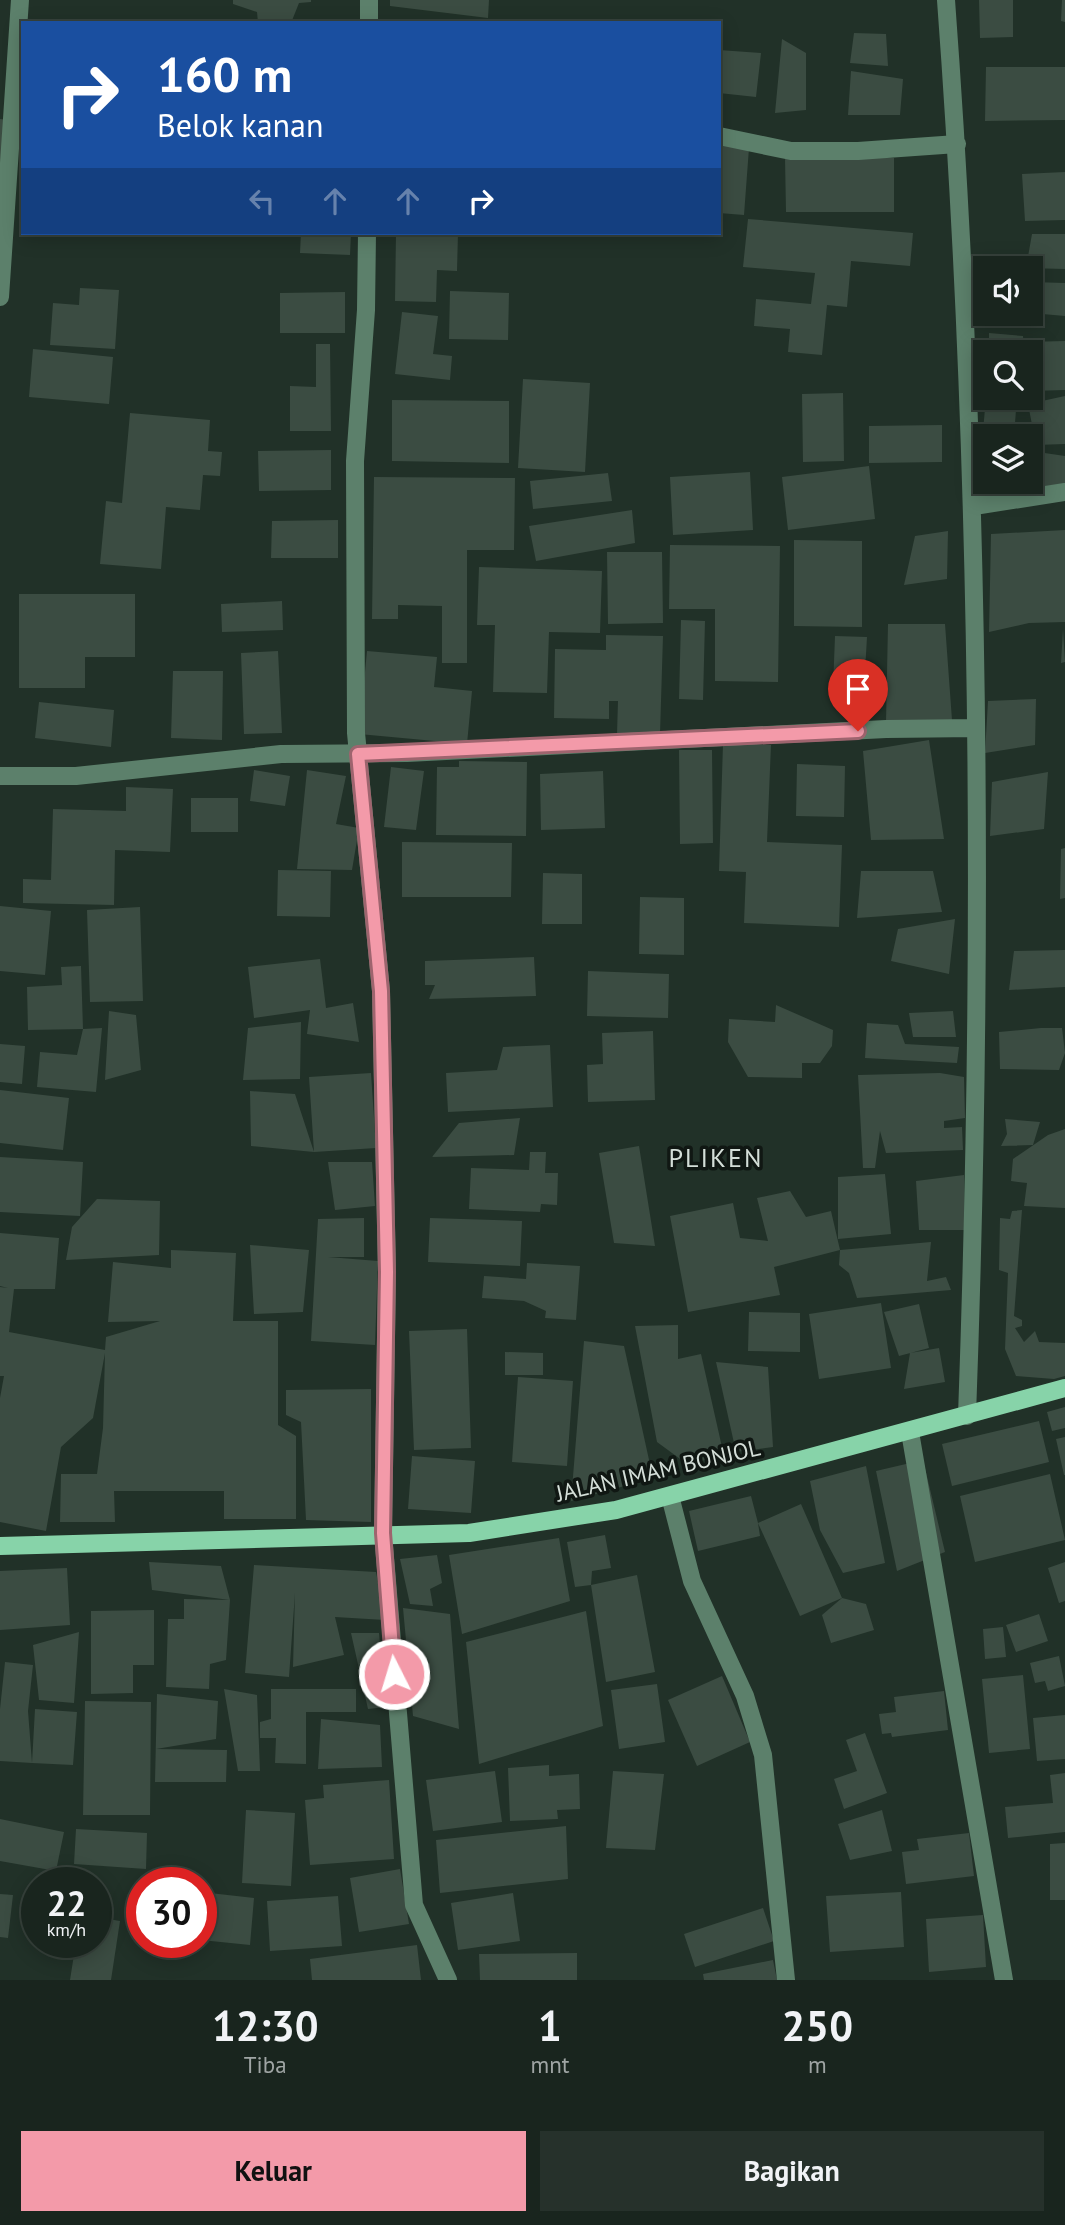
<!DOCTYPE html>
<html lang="id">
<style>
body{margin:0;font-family:"PT Sans",sans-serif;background:#26312b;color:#f1f3f6;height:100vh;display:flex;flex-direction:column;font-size:26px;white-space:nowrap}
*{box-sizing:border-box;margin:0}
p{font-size:23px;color:#9fa5a4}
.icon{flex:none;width:38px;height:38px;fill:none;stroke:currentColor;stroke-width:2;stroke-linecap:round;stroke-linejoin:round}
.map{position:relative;height:1980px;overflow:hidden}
.drawer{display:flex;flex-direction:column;background:#19251e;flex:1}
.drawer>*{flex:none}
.top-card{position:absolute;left:21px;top:21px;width:700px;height:214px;border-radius:0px;box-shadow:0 4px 18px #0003,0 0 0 2px #37423c;background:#1a4fa0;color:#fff;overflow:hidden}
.buttons{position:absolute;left:973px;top:256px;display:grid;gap:14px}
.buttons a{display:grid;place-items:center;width:70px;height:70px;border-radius:0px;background:#19251e;box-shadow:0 4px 18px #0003,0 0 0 2px #37423c;font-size:35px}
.speed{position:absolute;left:21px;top:1867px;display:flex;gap:14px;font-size:35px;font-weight:700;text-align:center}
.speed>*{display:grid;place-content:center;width:91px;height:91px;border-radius:50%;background:#19251e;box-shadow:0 4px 18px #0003,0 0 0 2px #37423c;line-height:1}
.speed small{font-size:18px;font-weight:400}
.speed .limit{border:10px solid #d22;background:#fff;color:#111}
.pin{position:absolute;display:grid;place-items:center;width:60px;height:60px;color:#fff;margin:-72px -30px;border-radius:50% 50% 50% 0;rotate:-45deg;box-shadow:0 0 7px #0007}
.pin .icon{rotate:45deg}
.me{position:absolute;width:77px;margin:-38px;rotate:355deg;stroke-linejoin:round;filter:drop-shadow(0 0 5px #0008)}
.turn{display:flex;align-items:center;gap:24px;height:147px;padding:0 21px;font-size:32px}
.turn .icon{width:91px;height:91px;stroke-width:2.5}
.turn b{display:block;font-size:49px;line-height:60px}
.lanes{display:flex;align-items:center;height:66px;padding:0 21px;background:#0003;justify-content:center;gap:35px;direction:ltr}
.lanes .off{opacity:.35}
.eta{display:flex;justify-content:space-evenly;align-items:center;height:119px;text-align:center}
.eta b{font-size:42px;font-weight:700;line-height:49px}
.primary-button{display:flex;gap:14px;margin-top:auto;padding:14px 21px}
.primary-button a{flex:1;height:80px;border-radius:0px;background:#f39aa9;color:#111;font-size:28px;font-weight:700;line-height:80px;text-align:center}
.primary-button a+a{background:#26312b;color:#f1f3f6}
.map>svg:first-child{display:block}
.building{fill:#3b4c42}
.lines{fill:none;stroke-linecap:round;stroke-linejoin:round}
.minor{stroke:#5c806b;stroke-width:18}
.major{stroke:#87d3a9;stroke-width:18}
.route-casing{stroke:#9e646e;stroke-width:18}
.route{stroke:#f39aa9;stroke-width:12}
.labels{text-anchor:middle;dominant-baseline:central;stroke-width:7;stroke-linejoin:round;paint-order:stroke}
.street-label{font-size:23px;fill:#d4ded8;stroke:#101713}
.quarter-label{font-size:26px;letter-spacing:2px;fill:#d4ded8;stroke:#101713}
</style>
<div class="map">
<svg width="1065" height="1980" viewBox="0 0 1065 1980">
<rect width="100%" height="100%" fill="#213128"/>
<!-- building -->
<path class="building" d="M233,0H311V2L299,3L291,23H258L257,12L233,4Z
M390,0H489L488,18L390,6Z
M979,0H1013V37L980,38Z
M1062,0H1065V22L1061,21Z
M854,33L886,34L888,66L850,63Z
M782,39L806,53V110L775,113Z
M719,50L761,53L756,97L719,93Z
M986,67H1065V120L985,121Z
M851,71L903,79L900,115H848Z
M0,119L9,120L0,176Z
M719,143L749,148L744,215L719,213Z
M785,158H894V212H786Z
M1065,172V220L1025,221L1022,174Z
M748,219L913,233L910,266L851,261L847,307L827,305L822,355L788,352L790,329L754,326L756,299L811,304L815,273L743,267Z
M301,233H351L350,255L300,253Z
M396,233H458L457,271L437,270L436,302L395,301Z
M1032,234H1065V269L1026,268Z
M1031,282L1065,283V316L1031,313Z
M80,288L119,290L115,349L50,345L53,303L79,305Z
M450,291L509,293L508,340L449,339Z
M345,292V333H280V293Z
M402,312L438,316L433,354L452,356L450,380L395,374Z
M989,333L1023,336L1024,352H989Z
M1065,341V390L1031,391V352H1025L1027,342Z
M316,344H330L331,431H290V386L316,387Z
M33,349L113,357L109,404L29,397Z
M523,379L590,383L585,472L518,468Z
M843,393L844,461L803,462L802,394Z
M1065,396V444L1036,445L1028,404Z
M986,397H1017L1014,436H985V453L981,454Z
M392,400L509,401V463L392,461Z
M130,413L210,420L208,451L222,452L220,476L203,475L200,510L166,507L161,569L100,564L106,501L122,503Z
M942,425V462L869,463V426Z
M331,450V490L259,491L258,451Z
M1031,451L1065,456V488L1016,485V481H1031Z
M869,466L875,519L788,530L782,477Z
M750,472L753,530L673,535L670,477Z
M608,473L612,501L533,509L530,481Z
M374,477L515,478L514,550H467V663H442V606L398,605V619H372Z
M632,510L635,543L536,561L529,526Z
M338,520V558H271L272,521Z
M1065,530V622L1029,623L989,632L991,534Z
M948,531L947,579L904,585L915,536Z
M794,540L862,541V627L794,626Z
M670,545L780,546L778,682L715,681V609H669Z
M607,552H662L663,623L608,624Z
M479,567L602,571L600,633L549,632L547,693L493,692L495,625H477Z
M19,594H135V657H85V688H19Z
M282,601L283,630L222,632L221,604Z
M681,620L705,621L703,700L679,699Z
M888,624H945L952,720L886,722Z
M1063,629L1065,662L1061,663Z
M606,635L663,636L660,734H617L618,701H609V719L554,718L555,649L606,650Z
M835,636L867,637L864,689L833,688Z
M278,651L282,733L244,734L241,653Z
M367,651L437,657L434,687L472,691L467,744L359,734Z
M173,671H223L222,740L171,738Z
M1036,699L1035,745L985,753L988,701Z
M39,702L114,710L111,747L35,738Z
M929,740L944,839L871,840L863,751Z
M723,744L771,745L767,842L842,845L839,927L744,923L746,872L719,871Z
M679,750H712L713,843L680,844Z
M459,761L527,762L526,836L436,835L437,767H459Z
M797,764L845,766L844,817L796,816Z
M391,767L424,771L416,830L384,827Z
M254,770L290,776L285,806L250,801Z
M307,770L346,776L336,824L359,828L352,870L297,869Z
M603,771L605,828L541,830L540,774Z
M1048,772L1044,829L990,836L992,782Z
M126,787L173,789L170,852L115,850L114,905L23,903V879L51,880L53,809L126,811Z
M191,798H238V832H191Z
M402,842L512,843L511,897H402Z
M1065,848V898L1060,899L1061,849Z
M278,870L331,871L330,917L277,916Z
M861,871H933L942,912L857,918Z
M543,873L582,874V924H542Z
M640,897L684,898V955L639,954Z
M0,906L51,911L45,975L0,971Z
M140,907L143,1001L90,1002L87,910Z
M955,919L949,974L891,961L898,929Z
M1065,950V987L1009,990L1014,951Z
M534,957L536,996L429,999L435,985H425V961Z
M320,959L326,1008L353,1003L359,1042L307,1034L310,1010L254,1018L248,967Z
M81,966L83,1029L28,1030L27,987L62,985L61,967Z
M588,971L669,974L668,1018L587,1016Z
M776,1005L833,1030L832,1046L820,1063H802V1078L748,1077L728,1042L729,1019L775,1022Z
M109,1011L136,1015L141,1070L105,1080Z
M953,1011L956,1037H913L909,1013Z
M301,1022L300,1079L243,1080L248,1028Z
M867,1023L898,1025L905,1044L959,1047L957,1063L865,1058Z
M102,1028L96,1092L37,1087L40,1052L77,1055L83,1029Z
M1041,1028H1062L1065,1053L1059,1070L1000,1069L999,1032Z
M653,1031L655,1100L588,1102L587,1065L603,1064L602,1033Z
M0,1044L25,1046L22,1084L0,1082Z
M550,1045L553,1107L448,1112L446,1073L497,1070L503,1047Z
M371,1073L376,1148L314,1152L309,1077Z
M940,1073L964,1077L965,1118L944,1121V1128L962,1127L963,1150L886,1153L880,1131L875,1168H863L858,1075Z
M0,1090L69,1098L63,1150L0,1143Z
M250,1091L295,1094L314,1152L251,1146Z
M520,1118L514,1155L432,1157L459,1123Z
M1005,1119L1040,1122L1033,1145L1001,1146L1007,1134Z
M1065,1129V1208L1024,1206L1027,1183L1011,1181L1013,1159L1048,1135Z
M639,1146L655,1246L614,1243L599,1153Z
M530,1152H546L545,1173H558L557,1205L541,1204L540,1212L469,1209L471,1168L529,1170Z
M0,1157L83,1162L80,1216L0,1212Z
M328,1162H372L375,1206L335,1210Z
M885,1174L891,1234L838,1239V1177Z
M964,1175L965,1230H919L916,1181Z
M790,1191L806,1217L831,1211L840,1250L774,1267L780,1295L688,1312L670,1216L733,1203L740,1238L768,1241L757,1198Z
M97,1199L160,1201L159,1255L66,1260L72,1227Z
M1022,1210L1014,1316L1022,1320V1326L1015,1328L1024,1342L1035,1331L1039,1342L1065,1343V1376L1054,1379L1016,1376L1005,1349L1008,1273L999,1270L1000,1218L1010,1219L1012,1211Z
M364,1218V1257H328L378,1261L375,1345L311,1341L318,1219Z
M430,1218L522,1221L520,1266L428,1262Z
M0,1233L59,1238L55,1289H14L9,1332L105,1350L106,1337L160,1321L108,1322L113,1262L171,1268V1250L236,1253L233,1321H278V1425L296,1436V1519H224V1491H114L115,1522H60L61,1474H97L103,1428L105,1353L93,1418L61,1447L46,1531L0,1522V1398L4,1376H0V1287L8,1288L0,1286Z
M931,1242L927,1281L946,1277L951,1290L857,1298L849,1273L839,1265L840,1250Z
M250,1245L309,1250L303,1312L254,1314Z
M527,1263L580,1266L576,1320L545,1318L546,1311L524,1301L482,1298L484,1276L526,1279Z
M881,1303L891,1368L819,1379L809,1314Z
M919,1304L929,1348L899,1356L884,1312Z
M749,1312L800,1313V1352L748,1351Z
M678,1325V1359L701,1354L724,1456L687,1464L657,1442L635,1326Z
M467,1329L471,1448L414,1450L409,1331Z
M584,1341L624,1346L653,1478L571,1501Z
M939,1348L945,1382L904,1389L910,1353Z
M505,1352L543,1353V1375H505Z
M716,1362L768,1367L773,1447L736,1452Z
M518,1377L573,1381L567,1466L512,1462Z
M371,1389V1522L306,1520L301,1422L286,1415V1390Z
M1065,1407V1428L1052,1431L1047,1412Z
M1039,1421L1049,1462L952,1486L942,1444Z
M1065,1437V1475H1064L1056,1439Z
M412,1456L475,1461L471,1513L408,1509Z
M923,1460L945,1552L897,1571L876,1471Z
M866,1466L885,1563L843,1573L820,1530L810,1481Z
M1050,1474L1065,1540L975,1562L960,1496Z
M751,1496L758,1523L801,1504L842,1598L800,1616L758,1523L760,1536L698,1551L689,1511Z
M605,1535L611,1568L592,1571L591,1585L575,1587L567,1542Z
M559,1538L570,1601L462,1634L449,1555Z
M437,1555L442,1583L430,1589L433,1606L410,1604L400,1559Z
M149,1562L221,1566L230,1600L152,1590Z
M1065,1562V1601L1059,1603L1048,1568Z
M254,1565L376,1572L385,1620L335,1617L344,1655L293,1667L295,1593L289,1677L245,1673Z
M67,1568L70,1625L0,1630V1571Z
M637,1575L655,1672L606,1682L591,1585Z
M842,1598L866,1604L874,1630L831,1643L822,1615Z
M184,1599L230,1600L226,1660L210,1664L209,1689L166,1687L168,1619H184Z
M403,1608L450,1614L459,1729L413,1716Z
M154,1610V1665H133V1693L91,1694V1611Z
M586,1611L603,1726L479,1764L466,1642Z
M1039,1614L1048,1641L1016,1652L1006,1625Z
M1003,1627L1006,1657L985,1659L983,1629Z
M79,1632L74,1703L39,1700L33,1645Z
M351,1633H379L386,1707L368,1709Z
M1059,1656L1065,1686L1048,1691L1045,1681L1035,1683L1030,1663Z
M5,1662L33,1665L28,1711L32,1763L0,1761V1709Z
M1023,1675L1030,1749L989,1753L982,1679Z
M722,1676L750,1742L697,1766L668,1700Z
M657,1684L665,1742L619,1749L611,1690Z
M224,1689L257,1695L260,1771H238Z
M271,1689H356V1712H306V1764L275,1763L276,1738H260V1722L271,1719Z
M944,1691L948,1730L892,1737L891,1733L882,1734L879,1714L896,1712L894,1697Z
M157,1694L218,1701L216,1739L156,1749L227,1750L226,1782H155Z
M85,1701L151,1702L150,1815H83Z
M35,1709L77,1712L73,1765L32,1763Z
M1065,1715V1759L1037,1761L1033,1718Z
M321,1719L380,1725L382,1767L318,1769Z
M865,1733L887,1793L844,1809L834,1779L857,1771L846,1740Z
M549,1765V1776L579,1774L580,1809L557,1810L558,1819L510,1821L508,1768Z
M495,1771L502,1822L433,1831L426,1780Z
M613,1771L664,1774L655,1850L606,1848Z
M1065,1773V1832L1008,1838L1005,1807L1053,1803L1050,1775Z
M389,1780L394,1859L310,1865L305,1800L324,1798L323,1785Z
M246,1810L295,1813L291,1886L242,1883Z
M882,1810L892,1851L850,1860L838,1824Z
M0,1819L64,1832L56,1871L0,1861Z
M566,1826L568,1879L440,1893L436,1840Z
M76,1829L147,1833L146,1869L74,1864Z
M969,1833L974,1876L906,1884L902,1852L919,1850L917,1839Z
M1065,1843V1900H1050V1844Z
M400,1869L409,1924L359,1932L350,1878Z
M201,1892L254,1898L250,1945L201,1940Z
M901,1892L904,1947L830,1952L826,1896Z
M513,1893L520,1941L458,1950L451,1903Z
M0,1894L13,1895L8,1938L0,1937Z
M338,1896L342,1946L270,1951L267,1901Z
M763,1908L774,1941L695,1967L684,1934Z
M983,1915L986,1967L929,1972L926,1919Z
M96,1917L120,1921L111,1980H70L76,1942H96Z
M417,1945L421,1980H312L310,1959Z
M577,1953V1980H480L479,1954Z
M773,1960L777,1980H704L703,1974Z"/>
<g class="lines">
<!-- minor -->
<path class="minor" d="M369,0V23
M946,0C981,471 984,944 967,1416
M719,136L791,151H858L957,144
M367,233L366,310L355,461L356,733L381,991L387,1272L383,1533L414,1905L448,1980
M0,297L20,0
M974,506L1065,492
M0,776H76L281,754L407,753L886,729L976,728
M910,1432L1004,1980
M670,1496L692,1581L745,1696L763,1755L786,1980"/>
<!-- major -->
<path class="major" d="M0,1546L469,1533L616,1510L1065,1388"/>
</g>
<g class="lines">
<!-- route casing -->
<g class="route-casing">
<path id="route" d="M394,1674L383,1533L387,1272L381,991L358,754L858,731"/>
</g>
<!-- route -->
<use href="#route" class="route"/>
</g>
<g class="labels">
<!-- street labels -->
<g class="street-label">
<text transform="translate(658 1470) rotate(-13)">JALAN IMAM BONJOL</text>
</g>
<!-- quarter labels -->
<g class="quarter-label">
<text x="716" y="1157">PLIKEN</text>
</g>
</g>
</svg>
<div class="buttons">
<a><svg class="icon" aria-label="sound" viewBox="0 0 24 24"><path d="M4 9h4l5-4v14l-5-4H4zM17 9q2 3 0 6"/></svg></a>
<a><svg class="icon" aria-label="search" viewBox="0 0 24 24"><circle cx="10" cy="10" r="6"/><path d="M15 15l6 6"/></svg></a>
<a><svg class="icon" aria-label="layers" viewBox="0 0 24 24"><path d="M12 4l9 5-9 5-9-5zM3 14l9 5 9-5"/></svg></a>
</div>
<div class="speed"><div>22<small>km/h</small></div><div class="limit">30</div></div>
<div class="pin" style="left:858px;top:731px;background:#d93025"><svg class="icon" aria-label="arrive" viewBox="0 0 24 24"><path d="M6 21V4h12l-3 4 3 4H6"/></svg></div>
<svg class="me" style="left:394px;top:1674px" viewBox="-20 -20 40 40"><circle r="17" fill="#f39aa9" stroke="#fff" stroke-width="3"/><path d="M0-11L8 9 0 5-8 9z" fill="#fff"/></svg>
<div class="top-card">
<div class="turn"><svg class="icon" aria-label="right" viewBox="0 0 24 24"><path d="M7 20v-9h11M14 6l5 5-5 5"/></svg><div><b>160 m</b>Belok kanan</div></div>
<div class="lanes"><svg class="icon off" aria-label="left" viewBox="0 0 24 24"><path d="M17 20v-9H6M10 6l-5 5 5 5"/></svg><svg class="icon off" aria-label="ahead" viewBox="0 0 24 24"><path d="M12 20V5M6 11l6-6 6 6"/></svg><svg class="icon off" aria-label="ahead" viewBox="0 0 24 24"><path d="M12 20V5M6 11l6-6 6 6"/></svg><svg class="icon" aria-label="right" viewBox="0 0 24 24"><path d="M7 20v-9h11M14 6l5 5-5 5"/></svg></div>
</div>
</div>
<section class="drawer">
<div class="eta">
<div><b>12:30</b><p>Tiba</p></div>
<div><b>1</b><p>mnt</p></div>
<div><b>250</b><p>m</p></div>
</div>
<div class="primary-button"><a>Keluar</a><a>Bagikan</a></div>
</section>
